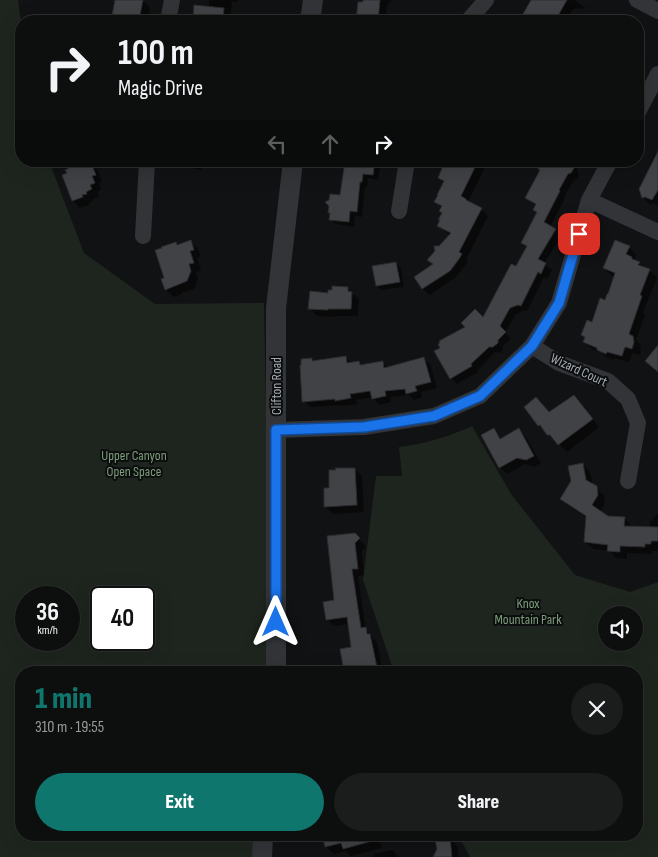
<!DOCTYPE html>
<meta charset="utf-8">
<style>
body{margin:0;font-family:"Sofia Sans Condensed",sans-serif;background:#1b1c1c;color:#f1f3f6;height:100vh;display:flex;flex-direction:column;font-size:19px;white-space:nowrap}
*{box-sizing:border-box;margin:0}
p{font-size:16px;color:#9a9c9e}
.icon{flex:none;width:28px;height:28px;fill:none;stroke:currentColor;stroke-width:2;stroke-linecap:round;stroke-linejoin:round}
.map{position:relative;flex:1;overflow:hidden}
.details{position:absolute;left:15px;top:666px;width:628px;height:175px;display:flex;flex-direction:column;background:#0d0e0e;border-radius:20px;box-shadow:0 5px 20px #0002,0 0 0 1px #2d2e2e}
.details>*{flex:none}
.hud{position:absolute;left:15px;top:15px;width:629px;height:152px;border-radius:20px;box-shadow:0 5px 20px #0002,0 0 0 1px #2d2e2e;background:#0d0e0e;color:#f1f3f6;overflow:hidden}
.buttons{position:absolute;left:598px;top:606px;display:grid;gap:10px}
.buttons a{display:grid;place-items:center;width:45px;height:45px;border-radius:50%;background:#0d0e0e;box-shadow:0 5px 20px #0002,0 0 0 1px #2d2e2e;font-size:25px}
.speed{position:absolute;left:15px;top:586px;display:flex;gap:10px;font-size:25px;font-weight:700;text-align:center}
.speed>*{display:grid;place-content:center;width:65px;height:65px;border-radius:50%;background:#0d0e0e;box-shadow:0 5px 20px #0002,0 0 0 1px #2d2e2e;line-height:1}
.speed small{font-size:12px;font-weight:400}
.speed .limit{border:2px solid #111;border-radius:8px;background:#fff;color:#111}
.pin{position:absolute;display:grid;place-items:center;width:42px;height:42px;color:#fff;margin:-21px;border-radius:10px;box-shadow:0 2px 8px #0006}
.me{position:absolute;width:55px;margin:-28px;rotate:0deg;stroke-linejoin:round;filter:drop-shadow(0 0 4px #0008)}
.turn{display:flex;align-items:center;gap:18px;height:105px;padding:0 20px;font-size:22px}
.turn .icon{width:65px;height:65px;stroke-width:2.5}
.turn b{display:block;font-size:35px;line-height:42px}
.lanes{display:flex;align-items:center;height:48px;padding:0 20px;background:#0003;justify-content:center;gap:25px;direction:ltr}
.lanes .off{opacity:.35}
.round{display:grid;place-items:center;flex:none;width:52px;height:52px;border-radius:26px;background:#1b1c1c}
.head{display:flex;align-items:center;justify-content:space-between;height:85px;padding:0 20px}
h1{font-size:30px;font-weight:800;line-height:38px;color:#0f766e}
.primary-button{display:flex;gap:10px;margin-top:auto;padding:10px 20px}
.primary-button a{flex:1;height:58px;border-radius:30px;background:#0f766e;color:#fff;font-size:20px;font-weight:800;line-height:58px;text-align:center}
.primary-button a+a{background:#1b1c1c;color:#f1f3f6}
.map>svg:first-child{display:block}
.green{fill:#1e251e;fill-rule:evenodd}
.shadow{fill:#0007}
.building{fill:#404246;stroke:#2b2c2f}
.lines{fill:none;stroke-linecap:round;stroke-linejoin:round}
.minor{stroke:#323438;stroke-width:16}
.tertiary{stroke:#323438;stroke-width:20}
.route-casing{stroke:#114b97;stroke-width:12}
.route{stroke:#1a73e8;stroke-width:9}
.labels{text-anchor:middle;dominant-baseline:central;stroke-width:4;stroke-linejoin:round;paint-order:stroke}
.street-label{font-size:14px;fill:#a3aab3;stroke:#0c0d0e}
.park-label{font-size:14px;fill:#7c9e7a;stroke:#0c0d0e}
</style>
<div class="map">
<svg width="658" height="857" viewBox="0 0 658 857">
<rect width="100%" height="100%" fill="#111213"/>
<!-- green -->
<path class="green" d="M0,0H18L21,22V161H49L84,253L155,304L264,303L269,568V672H21V835H263L262,857H0ZM26,598H69V640H26ZM101,598H144V640H101Z
M472,426L511,494L575,575L630,592L658,582V857H470L458,835H636V672H394L363,580L376,476H402L399,447C424,444 448,437 472,426ZM606,615H634V642H606Z"/>
<!-- shadow -->
<path class="shadow" d="M115,0H142L150,8L147,21H112L116,1Z
M209,0H238V2H232L230,21H196L194,19L209,8Z
M364,0H392L387,5L385,21H356L359,3L364,4Z
M532,0H575L585,8L573,9L566,21H558L556,20L555,21H520Z
M638,40L641,44L642,47L638,53L642,57L638,64Z
M657,151H658V206L654,203L650,205L643,197L651,167L649,165Z
M71,161H88L89,165L91,164L98,171L102,182L99,183L101,190L97,192L99,197L93,199V201L89,203V205L80,208L73,201L63,176L68,174Z
M173,161H203L201,170L177,165Z
M344,161H381L378,180L368,178L367,187H365L362,217L355,216L354,227L336,224L330,219L331,214L329,212L341,197L345,170L343,167Z
M449,161H488L468,202L481,209L488,216L466,260L468,262L456,277L430,295L423,289L416,277L434,265L440,247L451,235L446,232L439,225L443,214L442,208L436,202L444,183L439,178Z
M543,161H582L577,169L579,175L577,179L574,180L564,197L565,198L550,227L555,230L561,236L544,264L552,270L547,279L544,277L527,311L525,310L516,314L505,333L511,339L503,346V349L500,353L495,352L477,371L478,372L457,384L451,378L484,319L517,268L527,247L522,242L538,213L534,210L537,206L527,197L541,170Z
M191,242L198,249L201,257L197,258L201,270L196,272L198,279L194,289L181,293L182,294L174,297L166,290L163,280L166,279L175,243L178,246Z
M629,247L636,255L634,260L644,268L649,270L657,278L643,312L645,315L636,340L640,344L641,350L640,355L633,353L629,362L614,358V360L606,357L602,353L592,349L584,341L585,338L582,335L593,323L606,302L615,277L612,276L604,268Z
M396,263L401,268L404,287L381,290L377,286Z
M348,288L359,300L358,316H335V317L317,316L310,308L329,294Z
M345,357L352,363L358,362L362,366L382,362L388,368L423,358L430,364L437,388L421,392L422,397L414,400L409,395L390,397L391,402L379,405L373,397L356,400L357,404L343,406L341,405L310,407L304,401L311,359L314,362Z
M574,396L581,404L599,427L567,452L539,425L550,413Z
M494,430L502,439L519,430L526,437L541,463L534,467L525,464L507,474L500,467Z
M583,464L590,472L593,486L604,495L605,503L600,512L608,517L624,518L631,526V528H650V522L658,513V551H652V554L627,553V559L616,558L610,551L593,549L585,542L587,518L569,506L561,499Z
M355,469L362,476L364,512L333,514L326,507L330,489Z
M354,534L366,546L362,551L364,575L358,576L366,630L377,642L382,667L387,672H345L342,650L353,648L349,624L334,626L327,619L336,601Z
M323,835H378L382,848L351,856L346,851L334,854L326,847Z
M449,839L457,846L458,857H435Z
M392,850L399,857H374V854Z"/>
<!-- building -->
<path class="building" d="M115,0H143L139,21H111Z
M363,0H380L378,21H356L358,2H363Z
M531,0H567L555,21H519Z
M194,5L224,8L223,21H199V20L193,19Z
M658,151V190L652,200L645,197L642,198L639,189Z
M65,161H84L86,165L91,163L96,175L92,176L95,183L90,185L92,189L86,192L87,194L82,195L83,197L72,201L62,175L67,173L65,170L68,169Z
M345,161H375L373,175L363,174L362,182H360L357,212L350,211L349,222L329,220L330,213H328L329,206L325,202L329,200L330,194L340,195Z
M445,161H478L461,196L466,199V200L482,208L459,252L462,254L459,259L450,271L422,289L414,277L433,264L427,260L435,251L434,246H439L451,233L437,226L440,220H438L442,213L439,211L442,206L434,202L438,195H437L444,181L438,178Z
M542,161H571L574,168L571,173L568,174L559,190L560,191L544,222L556,229L538,259L546,263L541,274L538,272L521,306L518,305L510,308L500,326L506,332L498,340V343L493,347H489L471,364L472,366L450,379L434,351L440,348L438,344L440,343L439,341L465,327L461,323L475,309L483,317L511,264L516,266L527,246L521,243L537,212L533,210L536,204L525,198L540,170L538,169Z
M191,240L194,250L190,251L194,263L189,264L191,271L187,281L165,290L161,279L164,278L155,250L162,248L161,247L176,242L177,245Z
M615,240L630,246L626,254L632,257V259L640,262L638,265L650,269L640,295L642,296L629,334L633,336L634,342L632,349L625,347L622,356L607,352L606,354L597,350V348L583,342L585,337L581,335L587,320L592,322L600,298L605,300L607,294H608L615,273L603,268Z
M396,262L400,282L376,286L372,266Z
M332,286L348,287V291L352,292L351,309H328V310L308,309L310,291L328,293V290H332Z
M658,345V372L645,361Z
M346,356L347,363L359,361L360,365L383,361L384,368L424,357L431,382L415,386L417,391L406,394L405,389L385,391L386,396L372,399L370,391L350,394L351,398L335,401V399L302,402L300,365H301V359L312,358V361Z
M574,395L593,419L558,445L550,435H547L540,425L538,426L524,407L536,397L549,412Z
M494,428L500,439L519,428L534,456L526,460L517,458L499,468L481,435Z
M583,463L586,480L597,486L598,495L592,505L608,516L625,517L624,526L658,527V541H651V544H645V547L620,546V552L607,551L608,545L584,542L586,516L560,499L571,481L568,466Z
M335,468H355L357,505L324,507V488H329V470H336Z
M355,533L360,538L355,543L358,569H352L361,628L366,627L367,634H370L378,672H344L340,649L351,647L347,617L326,620L323,602L334,600L327,536Z
M322,835H382L383,838L343,849L341,843L325,847Z
M448,837H450L452,857H433L437,849L435,839Z"/>
<g class="lines">
<!-- minor -->
<path class="minor" d="M637,0L658,11
M168,21L172,0
M468,21L486,0
M638,112L658,74
M589,200L658,232
M399,211L407,161
M143,236L147,161
M532,346L559,363L608,381L628,399L638,423L628,481
M276,430L364,427L434,416L480,396L532,346L559,303L589,200L610,161"/>
<!-- tertiary -->
<path class="tertiary" d="M310,21L313,0
M276,672V308L293,161
M262,857L263,835"/>
</g>
<g class="lines">
<!-- route casing -->
<g class="route-casing">
<path id="route" d="M276,622V430L364,427L434,416L480,396L532,346L559,303L579,234"/>
</g>
<!-- route -->
<use href="#route" class="route"/>
</g>
<g class="labels">
<!-- street labels -->
<g class="street-label">
<text transform="translate(579 370) rotate(25)">Wizard Court</text>
<text transform="translate(276 386) rotate(-90)">Clifton Road</text>
</g>
<!-- park labels -->
<g class="park-label">
<text x="134" y="455">Upper Canyon<tspan x="134" dy="16">Open Space</tspan></text>
<text x="528" y="603">Knox<tspan x="528" dy="16">Mountain Park</tspan></text>
</g>
</g>
</svg>
<div class="buttons">
<a><svg class="icon" aria-label="sound" viewBox="0 0 24 24"><path d="M4 9h4l5-4v14l-5-4H4zM17 9q2 3 0 6"/></svg></a>
</div>
<div class="speed"><div>36<small>km/h</small></div><div class="limit">40</div></div>
<div class="pin" style="left:579px;top:234px;background:#d93025"><svg class="icon" aria-label="arrive" viewBox="0 0 24 24"><path d="M6 21V4h12l-3 4 3 4H6"/></svg></div>
<svg class="me" style="left:276px;top:622px" viewBox="-20 -20 40 40"><path d="M0-17L14 15 0 8-14 15z" fill="#1a73e8" stroke="#fff" stroke-width="4"/></svg>
<div class="hud">
<div class="turn"><svg class="icon" aria-label="right" viewBox="0 0 24 24"><path d="M7 20v-9h11M14 6l5 5-5 5"/></svg><div><b>100 m</b>Magic Drive</div></div>
<div class="lanes"><svg class="icon off" aria-label="left" viewBox="0 0 24 24"><path d="M17 20v-9H6M10 6l-5 5 5 5"/></svg><svg class="icon off" aria-label="ahead" viewBox="0 0 24 24"><path d="M12 20V5M6 11l6-6 6 6"/></svg><svg class="icon" aria-label="right" viewBox="0 0 24 24"><path d="M7 20v-9h11M14 6l5 5-5 5"/></svg></div>
</div>
<section class="details">
<div class="head"><div><h1>1 min</h1><p>310 m · 19:55</p></div><a class="round"><svg class="icon" aria-label="close" viewBox="0 0 24 24"><path d="M6 6l12 12M18 6L6 18"/></svg></a></div>
<div class="primary-button"><a>Exit</a><a>Share</a></div>
</section>
</div>
